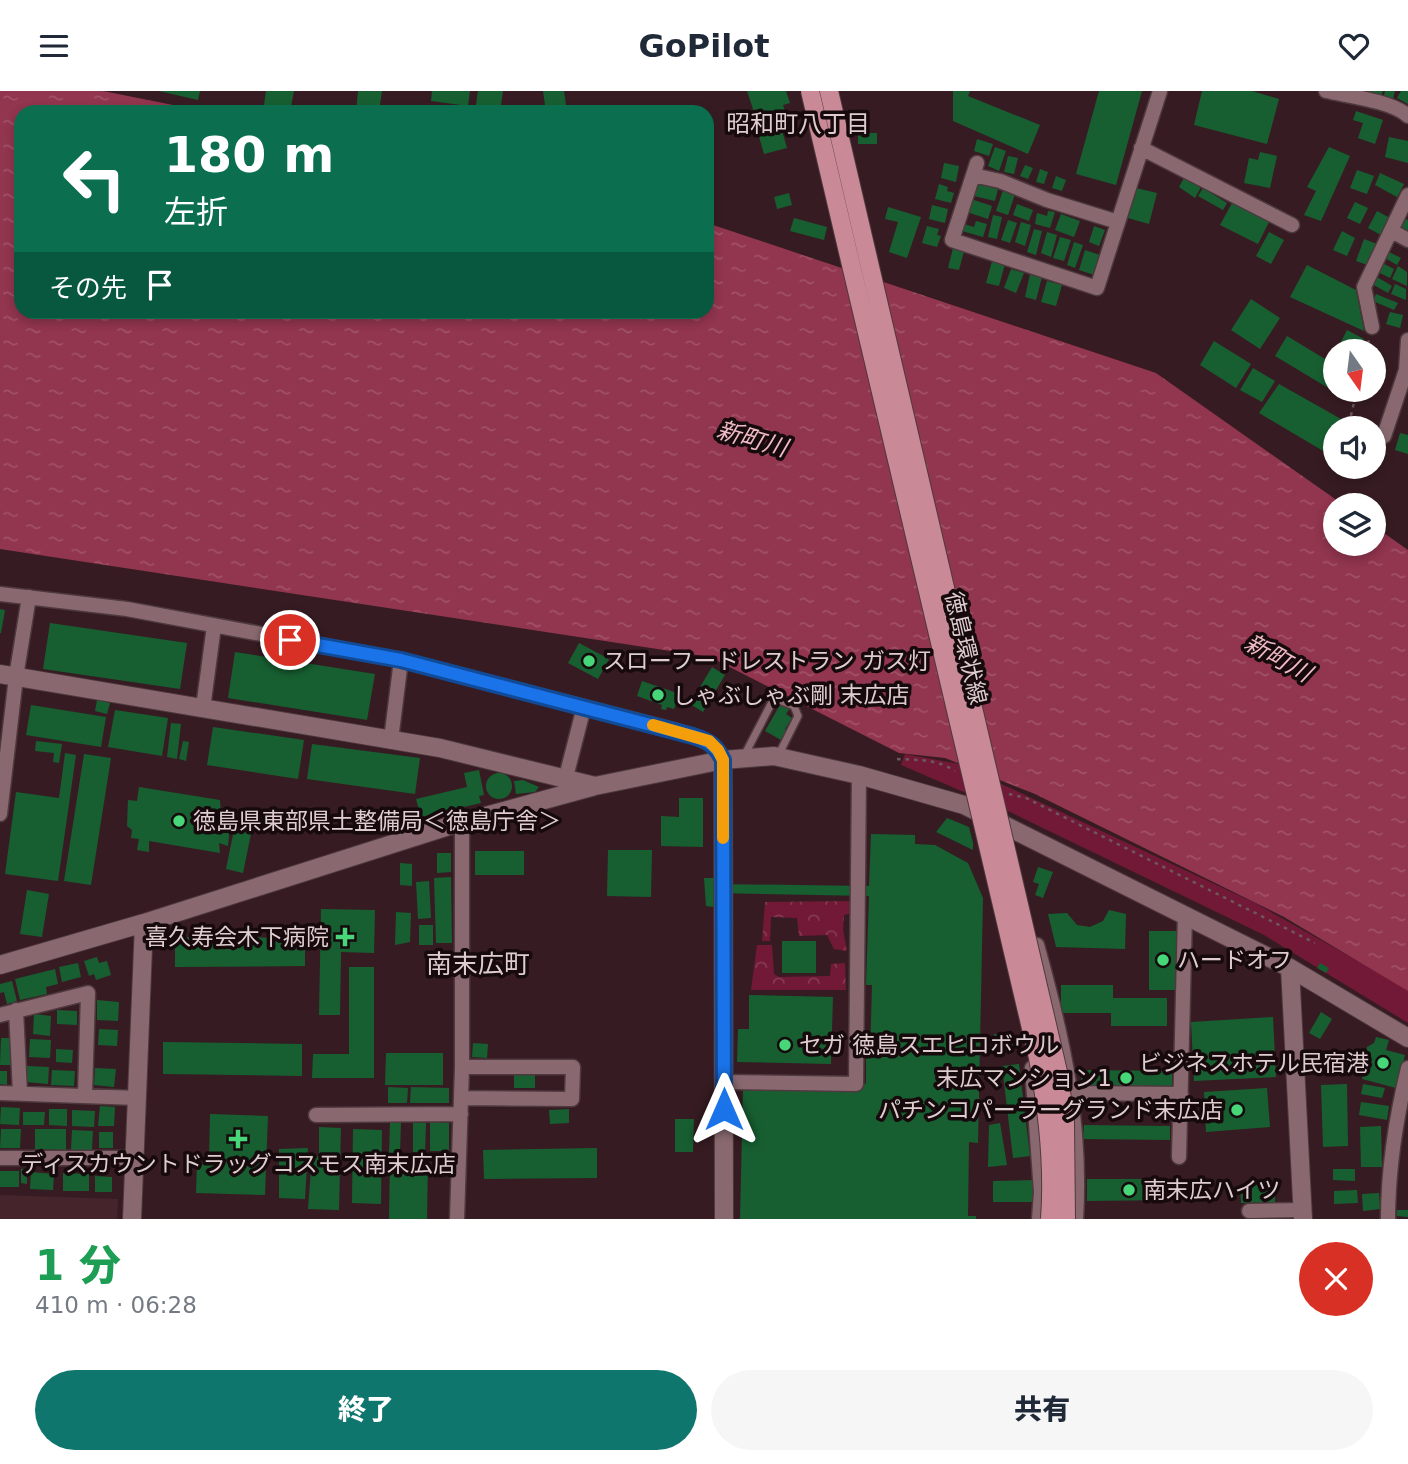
<!DOCTYPE html>
<html lang="ja">
<meta charset="utf-8">
<style>
body{margin:0;font-family:"DejaVu Sans","Noto Sans JP",sans-serif;background:#f6f6f7;color:#1f2937;height:100vh;display:flex;flex-direction:column;font-size:26px;white-space:nowrap}
*{box-sizing:border-box;margin:0}
p{font-size:23px;color:#747a83}
.icon{flex:none;width:38px;height:38px;fill:none;stroke:currentColor;stroke-width:2;stroke-linecap:round;stroke-linejoin:round}
.map{position:relative;height:1128px;overflow:hidden}
.panel{display:flex;flex-direction:column;background:#fff;flex:1}
.panel>*{flex:none}
.banner{position:absolute;left:14px;top:14px;width:700px;height:214px;border-radius:21px;box-shadow:0 4px 10px #0003;background:#0b6e4f;color:#fff;overflow:hidden}
.needle{width:46px;rotate:166deg}
.buttons{position:absolute;left:1323px;top:248px;display:grid;gap:14px}
.buttons a{display:grid;place-items:center;width:63px;height:63px;border-radius:50%;background:#fff;box-shadow:0 4px 10px #0003;font-size:35px}
.pin{position:absolute;display:grid;place-items:center;width:60px;height:60px;color:#fff;margin:-30px;border:4px solid #fff;border-radius:50%;box-shadow:0 2px 7px #0007}
.me{position:absolute;width:77px;margin:-38px;rotate:0deg;stroke-linejoin:round;filter:drop-shadow(0 0 5px #0008)}
.turn{display:flex;align-items:center;gap:24px;height:147px;padding:0 35px;font-size:32px}
.turn .icon{width:91px;height:91px;stroke-width:2.5}
.turn b{display:block;font-size:49px;line-height:60px}
.then{display:flex;align-items:center;height:66px;padding:0 35px;background:#0003;gap:14px;font-size:26px}
.round{display:grid;place-items:center;flex:none;width:74px;height:74px;border-radius:37px;background:#f6f6f7}
.summary{display:flex;align-items:center;justify-content:space-between;height:119px;padding:0 35px}
h1{font-size:42px;font-weight:800;line-height:52px;color:#1e9e55}
.action{display:flex;gap:14px;margin-top:auto;padding:14px 35px}
.action a{flex:1;height:80px;border-radius:42px;background:#0f766e;color:#fff;font-size:28px;font-weight:800;line-height:80px;text-align:center}
.action a+a{background:#f6f6f7;color:#1f2937}
header{display:flex;justify-content:space-between;align-items:center;height:91px;padding:0 35px;background:#fff;font-size:32px;font-weight:800}
.map>svg:first-child{display:block}
.built{fill:#45242b}
.green{fill:#711936}
.forest{fill:url(#forest-crowns)}
.water{fill:url(#water-ripples)}
.building{fill:#175f31}
.lines{fill:none;stroke-linecap:round;stroke-linejoin:round}
.service-casing{stroke:#4e393e;stroke-width:10}
.minor-casing{stroke:#4e393e;stroke-width:17}
.tertiary-casing{stroke:#4e393e;stroke-width:20}
.path{stroke:#6e575c;stroke-width:2.5;stroke-dasharray:3.5 5;stroke-linecap:butt}
.service{stroke:#89696f;stroke-width:7}
.minor{stroke:#89696f;stroke-width:14}
.tertiary{stroke:#89696f;stroke-width:18}
.primary-bridge-casing{stroke:#4e393e;stroke-width:20;stroke-linecap:butt}
.primary-bridge{stroke:#c98996;stroke-width:18}
.route-casing{stroke:#114b97;stroke-width:18}
.route{stroke:#1a73e8;stroke-width:12}
.slow{stroke:#f59e0b;stroke-width:12}
.poi-dot{fill:#47d779;stroke:#160a0d;stroke-width:2.5}
.labels{text-anchor:middle;dominant-baseline:central;stroke-width:7;stroke-linejoin:round;paint-order:stroke}
.street-label{font-size:23px;fill:#decccf;stroke:#160a0d}
.poi-label{font-size:23px;fill:#decccf;stroke:#160a0d;text-anchor:start}
.neighbourhood-label{font-size:24px;fill:#decccf;stroke:#160a0d}
.water-label{font-size:24px;font-style:italic;fill:#efbac3;stroke:#160a0d}
.quarter-label{font-size:26px;fill:#decccf;stroke:#160a0d}
</style>
<header><svg class="icon" aria-label="menu" viewBox="0 0 24 24"><path d="M4 6h16M4 12h16M4 18h16"/></svg>GoPilot<svg class="icon" aria-label="heart" viewBox="0 0 24 24"><path d="M12 20l-8-8c-3-5 5-10 8-4 3-6 11-1 8 4z"/></svg></header>
<div class="map">
<svg width="1408" height="1128" viewBox="0 0 1408 1128">
<defs>
<pattern id="forest-crowns" width="20" height="18" patternUnits="userSpaceOnUse" patternTransform="scale(1.75)"><rect width="20" height="18" fill="#711936"/><path d="M2 6a3 3 0 1 1 6 0M12 15a3 3 0 1 1 6 0" fill="none" stroke="#853952"/></pattern>
<pattern id="water-ripples" width="26" height="14" patternUnits="userSpaceOnUse" patternTransform="scale(1.75)"><rect width="26" height="14" fill="#92354f"/><path d="M2 4q2-2 4 0t4 0M15 11q2-2 4 0t4 0" fill="none" stroke="#a15167"/></pattern>
</defs>
<rect width="100%" height="100%" fill="#361c22"/>
<!-- built -->
<path class="built" d="M0,1104L118,1108L117,1128H0Z"/>
<!-- green -->
<path class="green" d="M905,663L959,673L1255,812L1408,898V932L1264,844L1010,721L901,674Z"/>
<!-- forest -->
<path class="forest" d="M851,810L852,822L844,824L843,839L847,860L834,858L827,844L799,845L797,827L771,826L770,850H762L765,811Z
M757,854H772L774,883L779,886L830,885L831,873L845,872L846,899H751Z"/>
<!-- water -->
<path class="water" d="M0,0H103L208,21H21V220H707V132L1156,282L1345,415H1335V453H1374V435L1408,459V900L1284,826L1035,703L945,667L899,662L710,566L0,458Z"/>
<!-- building -->
<path class="building" d="M159,0H200L198,9Z
M266,0H294L290,21H263Z
M358,0H382L379,21H356Z
M432,0H470L468,15L431,10Z
M478,0H503L500,21H475Z
M543,0H564L567,21H546Z
M747,0H786L790,12L783,14L787,26L759,36Z
M953,0H970L968,5L1040,34L1028,63L953,30Z
M1099,0H1142L1116,94L1076,83Z
M1202,0H1252L1279,8L1267,53L1194,34Z
M1359,0H1383L1380,7Z
M1385,0H1395L1393,8H1383Z
M1401,0H1408V13L1397,7Z
M1356,20L1383,29L1375,53L1358,47L1363,32L1353,29Z
M781,36L787,57L764,63L758,42Z
M858,42H877V53H858Z
M1389,46L1408,50V72L1385,66Z
M977,48L993,53L989,65L974,60Z
M995,56L1006,60L999,80L988,75Z
M1329,56L1350,65L1321,130L1304,124L1316,100L1307,96Z
M1260,61L1277,65L1270,97L1244,92L1249,67L1258,69Z
M1008,65L1018,67L1014,83L1004,81Z
M944,72L959,75L956,91L941,87Z
M1025,74L1033,77L1028,88L1020,85Z
M1040,78L1048,81L1044,93L1036,91Z
M1357,79L1374,85L1367,103L1350,97Z
M1380,82L1404,93L1397,106L1375,94Z
M1056,85L1066,89L1062,100L1052,97Z
M1184,87L1201,96L1195,107L1179,96Z
M939,93L948,96L947,100L954,102L951,112L935,108Z
M977,93L998,98L995,110L974,105Z
M1136,97L1157,102L1149,133L1128,127Z
M1203,97L1227,112L1223,119L1198,105Z
M1003,99L1015,103L1008,124L996,120Z
M789,102L792,114L777,118L774,106Z
M971,108L992,115L988,128L967,121Z
M1355,111L1368,117L1360,133L1347,127Z
M1232,112L1269,131L1258,153L1220,134Z
M1017,113L1033,119L1029,130L1013,124Z
M932,114L948,118L945,132L929,128Z
M888,116L921,126L907,167L889,161L898,131L885,128Z
M1048,120L1055,121L1050,137L1035,133L1037,122L1047,125Z
M1377,120L1390,127L1381,144L1368,137Z
M1061,123L1080,130L1074,146L1055,139Z
M993,124L1002,126L997,148L988,146Z
M794,127L827,136L824,149L790,140Z
M1403,127L1408,129V142L1399,139Z
M1008,129L1017,132L1010,152L1001,149Z
M976,130L987,133L983,146L962,140L964,133L974,136Z
M1021,131L1031,134L1025,155L1015,151Z
M927,135L939,138L937,144L941,145L937,156L922,152Z
M1094,135L1105,139L1099,155L1089,151Z
M1034,138L1042,140L1036,164L1027,161Z
M1342,140L1355,147L1347,165L1333,159Z
M1047,141L1057,144L1051,166L1041,162Z
M1269,141L1284,149L1271,173L1256,165Z
M1060,146L1071,149L1064,170L1053,167Z
M1364,148L1377,153L1370,175L1356,170Z
M1074,151L1083,154L1075,177L1067,174Z
M953,157L964,160L959,179L948,177Z
M1085,159L1100,164L1094,184L1079,179Z
M1389,161L1401,167L1397,174L1385,167Z
M992,170L1005,173L999,195L986,192Z
M1382,172L1394,178L1390,187L1378,181Z
M1307,174L1356,199L1364,240L1290,206Z
M1398,175L1407,181V195L1392,188Z
M1011,178L1024,182L1016,202L1004,197Z
M1030,183L1042,186L1036,209L1025,206Z
M1377,186L1392,195L1388,202L1372,193Z
M1047,190L1062,194L1056,215L1041,211Z
M1395,193L1406,198V209L1391,203Z
M1376,203L1398,212L1394,219L1373,210Z
M1251,208L1280,227L1260,258L1231,239Z
M1390,221L1403,224L1400,237L1386,233Z
M1347,239L1364,248L1357,261H1336Z
M1287,245L1335,274V299H1343L1340,304L1275,265Z
M1214,250L1251,273L1236,297L1200,274Z
M1253,277L1275,290L1262,311L1240,299Z
M1279,293L1341,328L1340,338H1335V367L1259,322Z
M1400,342L1408,344V363L1395,359Z
M0,518L5,519L1,542H0Z
M50,532L187,552L180,598L43,578Z
M579,552L609,568L598,588L568,572Z
M235,561L375,583L367,629L228,607Z
M712,576L725,584L703,621L690,613Z
M642,590L680,603L674,618L667,616L666,619L661,618L662,614L637,605Z
M97,609L110,612L107,623L95,620Z
M781,612L790,617L786,623L792,627L785,638L792,641L788,647L784,644L781,649L765,640Z
M31,614L106,626L101,656L26,644Z
M115,619L168,627L162,665L108,656Z
M171,632L181,633L177,668L167,666Z
M213,636L304,649L298,688L207,674Z
M36,650L62,653L59,672L53,671L54,662L35,660Z
M183,650L189,651L186,670L179,668Z
M312,653L420,667L415,703L307,688Z
M65,662L76,664L58,790L5,783L16,701L59,707Z
M84,663L111,667L91,794L64,790Z
M479,679L484,704L479,705L481,712L421,726L416,708L467,696L464,682Z
M486 695a13 13 0 1 1 26 0a13 13 0 1 1-26 0Z
M523,689L539,696L535,701L516,703L514,690Z
M139,696L220,709L221,724H231L228,755L219,752L220,762L149,750V761L137,759L139,748L131,747L132,739L127,735L128,709L137,710Z
M679,707H703V756L661,755V725L679,726Z
M947,727L969,736L973,752V759L936,741Z
M236,729L253,733L243,782L226,778Z
M871,743L915,744V753L935,754L968,772L983,807L978,1052L969,1051L968,1125H976V1128H740L743,998L858,1000L866,992V968L870,965L872,894H866L869,805L715,802L713,816L706,815L704,787H715V793L869,795Z
M608,759H652L651,806L607,805Z
M475,760H524V784H475Z
M437,762H451V781L437,782Z
M400,772L412,773V795L400,794Z
M1038,776L1053,781L1043,807L1035,804L1039,793L1033,791Z
M451,786L452,852H436L434,787Z
M429,790L431,827L418,828L416,791Z
M27,799L49,803L42,846L20,843Z
M321,818L375,819L374,862L341,861L340,924H319Z
M1109,819L1126,823L1125,858L1056,856L1048,823L1067,822L1077,834L1090,836L1103,830Z
M396,821L411,822L410,851L395,854Z
M419,834H433V854H419Z
M1149,840H1176V899H1149Z
M175,846L305,847V875L175,876Z
M782,850H816V882H782Z
M97,866L99,872L107,870L111,884L96,889L94,883L89,885L84,870Z
M78,872L81,886L62,891L59,876Z
M1320,872L1329,877L1326,882L1317,877Z
M349,876H374V987H312L313,963H349Z
M55,878L58,893L46,896L47,903L20,909L15,888Z
M12,890L17,910L7,913L4,901L0,902V893Z
M1061,894H1113V907H1167V935H1111V922H1061Z
M749,904L833,906L831,973L737,971L738,938H749Z
M97,909L119,911L118,930L97,929Z
M57,919L77,920V934L57,933Z
M1321,921L1332,928L1320,948L1309,942Z
M34,923L51,925L50,945L33,943Z
M1273,926L1276,986L1194,990L1191,931Z
M99,938L118,939L117,955L98,954Z
M994,943L1014,944V959H994Z
M1376,946L1389,949L1386,959L1405,964L1396,997L1362,988L1364,981L1361,980L1367,956L1374,952Z
M1,947H12L10,974H0Z
M30,948L51,949L50,967L29,966Z
M163,951L302,953V985L163,983Z
M473,952L488,953L487,967L472,966Z
M56,958L73,959L72,972L56,971Z
M1331,960L1351,963L1348,981L1328,978Z
M386,962H443V994H385Z
M1019,973L1030,1065L1013,1067L1002,975Z
M27,975L49,976L48,993L26,991Z
M95,977L116,978L114,996L94,994Z
M52,979L75,980L74,995L51,994Z
M1081,979L1172,980V996L1081,994Z
M0,980H7V994L0,993Z
M514,984H535V997H514Z
M1347,993L1348,1055L1323,1056L1321,994Z
M1363,993L1385,997L1382,1007L1361,1003Z
M388,996L408,997L407,1012H388Z
M411,996L449,997V1012H410Z
M1267,997L1270,1036L1206,1041L1204,1001Z
M1361,1011L1389,1015L1387,1029L1359,1024Z
M100,1015L115,1016L114,1035H98Z
M1,1016L20,1017L19,1034L0,1033Z
M49,1018H67V1035L49,1034Z
M569,1018V1032L550,1033L549,1019Z
M72,1019L95,1020L94,1036L72,1035Z
M23,1021H45L44,1034H23Z
M210,1023L268,1025L265,1104L196,1102L197,1071L209,1072Z
M675,1028H694L693,1061H675Z
M390,1031H401L400,1062H389Z
M430,1031L449,1032V1060H430Z
M413,1032H426L425,1062L413,1061Z
M1000,1032L1007,1074L988,1076L989,1034Z
M1084,1034L1170,1035V1049L1083,1048Z
M1381,1035L1382,1076H1361L1360,1036Z
M319,1036L341,1037L339,1119L308,1118L312,1065H319Z
M1,1038H21L20,1057H0Z
M35,1038H66V1059L35,1058Z
M353,1038L382,1039L381,1113L352,1112Z
M72,1039L93,1040L92,1059L71,1060Z
M99,1041H113V1057H99Z
M308,1057L305,1108L279,1107V1058Z
M597,1057V1087L484,1088L483,1059Z
M390,1066H428L427,1128H389Z
M21,1078H27V1093L21,1092Z
M1333,1078H1355V1090L1333,1089Z
M0,1080H19V1096H0Z
M31,1081L54,1083L53,1099L30,1098Z
M63,1082L89,1083V1100H63Z
M95,1085L112,1086V1101H95Z
M1087,1088H1171V1109L1087,1110Z
M1034,1089V1111H993V1090Z
M1275,1093V1111L1241,1112L1240,1095Z
M1357,1099L1358,1112L1334,1113V1100Z
M1379,1102L1380,1118L1363,1120L1362,1103Z
M1397,1119H1408V1126L1397,1125Z"/>
<g class="lines">
<!-- service casing -->
<g class="service-casing">
<path id="service" d="M743,667L771,613L779,609L794,615L798,625L778,665"/>
</g>
<!-- minor casing -->
<g class="minor-casing">
<path id="minor" d="M1326,0C1348,5 1392,10 1408,25
M1141,57L1292,134
M977,72L952,149L1097,197L1160,0
M973,84L1000,90L1047,109L1118,131
M1392,140L1408,149
M1372,236L1364,196L1408,104
M1384,345L1406,279L1408,249
M0,503L127,518L401,569L677,640C698,647 713,649 723,669
M203,617L214,535
M391,649L401,569
M566,686L584,616
M0,723L16,586L29,506
M1037,854C1063,947 1082,1031 1076,1128
M16,919L20,1002
M0,924L88,902L85,1004
M1032,977L1041,1101L1039,1128
M724,991L856,993L859,684
M0,1002L137,1007
M1072,1002L1181,1003
M461,1007L572,1008L573,976H462
M316,1024L461,1023
M1179,1066L1185,823
M0,1067H134
M1249,1120L1302,1119
M457,1128L462,976V731
M1388,1128C1388,1076 1396,1027 1408,977"/>
</g>
<!-- tertiary casing -->
<g class="tertiary-casing">
<path id="tertiary" d="M0,583L440,657L595,695
M723,669L724,1128
M0,874L144,832L449,735L595,695L723,669L774,665L859,684L964,714L1290,877L1408,947
M1290,877L1303,1128
M132,1128L144,832"/>
</g>
<!-- path -->
<path class="path" d="M1366,261L1369,249
M1349,333L1357,299
M897,668C918,669 937,668 955,680
M1009,703L1026,707L1315,852"/>
<!-- service -->
<use href="#service" class="service"/>
<!-- minor -->
<use href="#minor" class="minor"/>
<!-- tertiary -->
<use href="#tertiary" class="tertiary"/>
<!-- primary-bridge casing -->
<g class="primary-bridge-casing">
<path id="primary-bridge" d="M810,0L1038,967C1048,1021 1054,1074 1050,1128
M829,0L1059,985L1065,1032L1066,1128"/>
</g>
<!-- primary-bridge -->
<use href="#primary-bridge" class="primary-bridge"/>
</g>
<g class="lines">
<!-- route casing -->
<g class="route-casing">
<path id="route" d="M290,549L401,569L693,645C709,650 716,655 723,669L724,1018"/>
</g>
<!-- route -->
<use href="#route" class="route"/>
<!-- slow -->
<path class="slow" d="M653,634L709,650L718,659L723,669V747"/>
</g>
<!-- markers -->
<g class="poi-dot">
<circle cx="589" cy="570" r="7"/>
<circle cx="658" cy="604" r="7"/>
<circle cx="179" cy="730" r="7"/>
<path d="M341.5 835.5h7v7h7v7h-7v7h-7v-7h-7v-7h7z"/>
<circle cx="1163" cy="869" r="7"/>
<circle cx="785" cy="954" r="7"/>
<circle cx="1383" cy="972" r="7"/>
<circle cx="1126" cy="987" r="7"/>
<circle cx="1237" cy="1019" r="7"/>
<path d="M234.5 1037.5h7v7h7v7h-7v7h-7v-7h-7v-7h7z"/>
<circle cx="1129" cy="1099" r="7"/>
</g>
<g class="labels">
<!-- street labels -->
<g class="street-label">
<text transform="translate(966 557) rotate(77)">徳島環状線</text>
</g>
<!-- poi labels -->
<g class="poi-label">
<text x="603" y="570">スローフードレストラン ガス灯</text>
<text x="672" y="604">しゃぶしゃぶ剛 末広店</text>
<text x="193" y="730">徳島県東部県土整備局＜徳島庁舎＞</text>
<text x="329" y="846" text-anchor="end">喜久寿会木下病院</text>
<text x="1177" y="869">ハードオフ</text>
<text x="799" y="954">セガ 徳島スエヒロボウル</text>
<text x="1369" y="972" text-anchor="end">ビジネスホテル民宿港</text>
<text x="1112" y="987" text-anchor="end">末広マンション1</text>
<text x="1223" y="1019" text-anchor="end">パチンコパーラーグランド末広店</text>
<text x="238" y="1073" text-anchor="middle">ディスカウントドラッグコスモス南末広店</text>
<text x="1143" y="1099">南末広ハイツ</text>
</g>
<!-- neighbourhood labels -->
<g class="neighbourhood-label">
<text x="798" y="33">昭和町八丁目</text>
</g>
<!-- water labels -->
<g class="water-label">
<text transform="translate(752 348) rotate(16)">新町川</text>
<text transform="translate(1278 567) rotate(29)">新町川</text>
</g>
<!-- quarter labels -->
<g class="quarter-label">
<text x="478" y="873">南末広町</text>
</g>
</g>
</svg>
<div class="buttons">
<a><svg class="needle" viewBox="-14 -14 28 28"><path d="M0-13l5 13h-10z" fill="#e53935"/><path d="M0 13l5-13h-10z" fill="#747a83"/></svg></a>
<a><svg class="icon" aria-label="sound" viewBox="0 0 24 24"><path d="M4 9h4l5-4v14l-5-4H4zM17 9q2 3 0 6"/></svg></a>
<a><svg class="icon" aria-label="layers" viewBox="0 0 24 24"><path d="M12 4l9 5-9 5-9-5zM3 14l9 5 9-5"/></svg></a>
</div>
<div class="pin" style="left:290px;top:549px;background:#d93025"><svg class="icon" aria-label="arrive" viewBox="0 0 24 24"><path d="M6 21V4h12l-3 4 3 4H6"/></svg></div>
<svg class="me" style="left:724px;top:1018px" viewBox="-20 -20 40 40"><path d="M0-17L14 15 0 8-14 15z" fill="#1a73e8" stroke="#fff" stroke-width="4"/></svg>
<div class="banner">
<div class="turn"><svg class="icon" aria-label="left" viewBox="0 0 24 24"><path d="M17 20v-9H6M10 6l-5 5 5 5"/></svg><div><b>180 m</b>左折</div></div>
<div class="then">その先<svg class="icon" aria-label="arrive" viewBox="0 0 24 24"><path d="M6 21V4h12l-3 4 3 4H6"/></svg></div>
</div>
</div>
<section class="panel">
<div class="summary"><div><h1>1 分</h1><p>410 m · 06:28</p></div><a class="round" style="background:#d93025;color:#fff"><svg class="icon" aria-label="close" viewBox="0 0 24 24"><path d="M6 6l12 12M18 6L6 18"/></svg></a></div>
<div class="action"><a>終了</a><a>共有</a></div>
</section>
